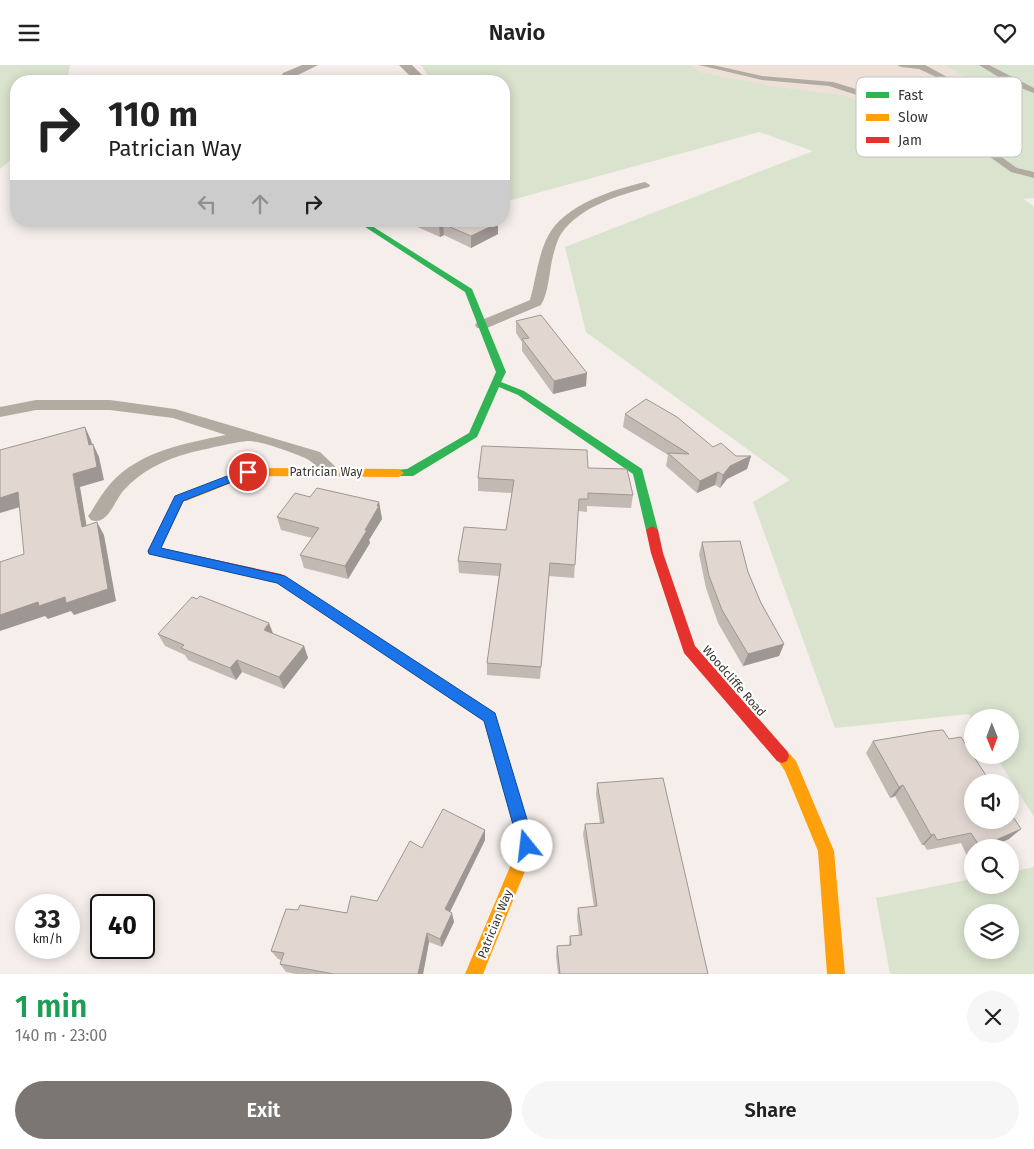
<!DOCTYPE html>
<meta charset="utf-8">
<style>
body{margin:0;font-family:"Fira Sans",sans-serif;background:#f6f6f6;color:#222;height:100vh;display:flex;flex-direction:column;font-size:19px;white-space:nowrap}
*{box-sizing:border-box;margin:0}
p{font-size:16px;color:#767676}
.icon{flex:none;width:28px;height:28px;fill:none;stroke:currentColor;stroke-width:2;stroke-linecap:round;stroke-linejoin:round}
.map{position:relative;height:909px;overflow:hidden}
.panel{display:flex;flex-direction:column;background:#fff;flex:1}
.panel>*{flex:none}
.guide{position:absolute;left:10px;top:10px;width:500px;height:152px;border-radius:20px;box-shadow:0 2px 12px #0003;background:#fff;color:#222;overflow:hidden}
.needle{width:32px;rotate:179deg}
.buttons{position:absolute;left:964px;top:644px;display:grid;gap:10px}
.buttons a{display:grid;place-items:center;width:55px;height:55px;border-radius:50%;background:#fff;box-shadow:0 2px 12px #0003;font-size:25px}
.speed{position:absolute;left:15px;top:829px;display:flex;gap:10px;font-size:25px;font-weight:700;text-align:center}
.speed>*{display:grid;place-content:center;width:65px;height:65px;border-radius:50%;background:#fff;box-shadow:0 2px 12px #0003;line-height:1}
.speed small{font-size:12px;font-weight:400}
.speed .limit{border:2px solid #111;border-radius:8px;background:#fff;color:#111}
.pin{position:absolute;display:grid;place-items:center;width:42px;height:42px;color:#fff;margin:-21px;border:2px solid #fff;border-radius:50%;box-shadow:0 1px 5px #0007}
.me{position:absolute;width:55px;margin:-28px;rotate:344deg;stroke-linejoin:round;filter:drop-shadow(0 0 4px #0008)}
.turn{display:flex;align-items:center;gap:18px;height:105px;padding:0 15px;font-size:22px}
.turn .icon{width:65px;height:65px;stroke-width:2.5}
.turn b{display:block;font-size:35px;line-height:42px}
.lanes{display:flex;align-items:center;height:48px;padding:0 15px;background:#0003;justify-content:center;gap:25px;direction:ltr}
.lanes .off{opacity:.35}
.round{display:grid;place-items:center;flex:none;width:52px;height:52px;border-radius:26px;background:#f6f6f6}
.overview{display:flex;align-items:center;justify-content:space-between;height:85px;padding:0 15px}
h1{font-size:30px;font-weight:600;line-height:38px;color:#1e9e55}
.action{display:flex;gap:10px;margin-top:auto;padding:10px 15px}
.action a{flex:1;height:58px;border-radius:30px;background:#7b7672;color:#fff;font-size:20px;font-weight:600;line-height:58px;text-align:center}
.action a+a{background:#f6f6f6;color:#222}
header{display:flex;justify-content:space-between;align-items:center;height:65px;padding:0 15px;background:#fff;font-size:22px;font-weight:600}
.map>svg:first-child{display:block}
.built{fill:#eee0d7}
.green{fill:#dae3ce;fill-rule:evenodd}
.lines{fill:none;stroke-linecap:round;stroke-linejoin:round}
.lane{fill:#b2aba1;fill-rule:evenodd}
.street{fill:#b2aba1;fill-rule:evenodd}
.fast{fill:#30b455;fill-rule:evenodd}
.slow{fill:#ff9f0a;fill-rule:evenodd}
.jam{fill:#e5322d;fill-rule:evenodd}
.wall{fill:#c2b9b3}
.shaded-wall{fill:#9e9692}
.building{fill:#e2d7d0;stroke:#9e9692}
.route{fill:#1a73e8;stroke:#114b97}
.labels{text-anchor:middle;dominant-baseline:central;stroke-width:4.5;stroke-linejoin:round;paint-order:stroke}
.street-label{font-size:12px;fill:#3a3532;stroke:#fff}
.key{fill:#fff;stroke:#c4c2c2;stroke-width:1}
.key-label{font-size:14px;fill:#3a3532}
</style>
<header><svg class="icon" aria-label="menu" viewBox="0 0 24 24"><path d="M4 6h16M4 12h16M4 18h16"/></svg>Navio<svg class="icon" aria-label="heart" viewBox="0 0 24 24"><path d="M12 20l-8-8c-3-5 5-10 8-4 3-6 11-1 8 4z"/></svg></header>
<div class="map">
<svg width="1034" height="909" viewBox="0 0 1034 909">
<rect width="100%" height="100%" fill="#f5eeea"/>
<!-- built -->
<path class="built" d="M690,0H944L979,21L998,49V83L963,81L844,30L779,22L700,7Z"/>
<!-- green -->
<path class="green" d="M0,0H70L67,16H16V91L0,104Z
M421,0H690L700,7L779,22L844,30L963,81L997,83L998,49L979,21L944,0H1034V133L1023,134L1034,141V752L995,690H1010V652L972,654L969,649L835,663L753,437L790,415L586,267L565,182L813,86L759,67L504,137V16H432Z
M1034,802V909H890L876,833L972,814V820H1010V807ZM972,848H1010V885H972Z"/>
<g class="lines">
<!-- lane -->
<path class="lane" d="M699,0H713L762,11L833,17L869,28L961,66L950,51L958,42L957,26L955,21L919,4L901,2L897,0H925L962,20L965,26L966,42L959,51L972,71L1017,103L1034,107V113L1011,107L965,74L863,32L829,21L762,15Z
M979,0H989L1034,23V28L1010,19Z
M645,117L650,120L649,122C619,130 579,142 561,169C557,175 555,184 553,191C549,206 549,227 541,240L487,263H477L475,260L477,257L530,235C536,214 538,190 548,171C565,139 613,125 645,117Z
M36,335H110L175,344L320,387L341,407L339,411C335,412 332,413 328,411C320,407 315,398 307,394C294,388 264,377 249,376C238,376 202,385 189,388C164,395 141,406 124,425C114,436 108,461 91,455L88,451L91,447C97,437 103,427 111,418C140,386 186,378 226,370L173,353L110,345H36L0,352V342Z"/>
<!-- street -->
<path class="street" d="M302,0H318L292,13L291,16H279L283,8Z
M399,0H412L428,16H415Z"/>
<!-- fast -->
<path class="fast" d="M356,156H364L472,224L506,307L501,317L524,326L642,404L658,465L656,468L652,469L646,465L633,409L518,330L499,322L477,372L413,411H395L394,408L395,405L407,404L469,368L496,307L465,227Z
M305,525L495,648L535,781L532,790L526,792L520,790L518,784L519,781L484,656L301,533L299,530L301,527Z"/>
<!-- slow -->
<path class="slow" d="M248,403L399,404L404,408L399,412L249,411L186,436H178L177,433L178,430Z
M782,684L787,686L796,696L834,786L845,909H827L818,786L785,706L775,691L777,686Z
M526,776L532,778L534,784L483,909H465L520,778Z"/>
<!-- jam -->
<path class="jam" d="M182,429L187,433L183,437L161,483L281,509L309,527L311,530L309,533L305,535L301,533L278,518L150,489L148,486L174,434L175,431Z
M652,461L658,465L663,488L695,581L787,686L789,691L787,696L782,698L777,696L684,588L651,488L646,465Z"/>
</g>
<!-- wall -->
<path class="wall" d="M404,156H494L498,169L471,183L444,170L440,172Z
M516,256L586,321L553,329L522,286V277L516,268Z
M625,349L736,391H751L747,404L727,414L720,423L715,420L697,428L666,401L668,390L623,362Z
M588,403L633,430L631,443L587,441V447L578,446L574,513L549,511L540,614L487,610V598L499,511L459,508L458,496L506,465L512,428L478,426V413Z
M310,432L379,437L382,454L369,475L370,478L348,514L304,503L300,490L312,473L281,465L277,452Z
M702,477L748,507L761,538L784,579L779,591L743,601L718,558L706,523L699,489Z
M158,569H273L304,581L308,593L284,624L242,607L236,615L188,595L185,590L165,581Z
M873,676L1009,774L990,782H972V791L968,793L961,778L927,785L924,780H922L895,731L890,733L866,688Z
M597,718L708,909H558L556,890L557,881L569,880L570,871H579L577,852L578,843L594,842L583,769L585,759L600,758L596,729Z
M485,765V775L450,847L454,857L442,882L429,877L423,909H296L286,907L280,899L281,895L278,894L271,886L298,845L347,848L377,836L422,783Z"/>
<!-- shaded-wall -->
<path class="shaded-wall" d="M498,158V169L471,183V171Z
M443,159L444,170L440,172L439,161Z
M587,308L586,321L553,329L554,316Z
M85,362L91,375L95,391L93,379L99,392L104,415L80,422L89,475L82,462L73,409Z
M751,391L747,404L727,414L720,423L723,410L730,401Z
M718,407L715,420L697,428L700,416Z
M18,427L27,440L0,448V433Z
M379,437L382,454L369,475L370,478L348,514L345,501Z
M97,457L104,470L116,536L74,550L71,546L48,554L45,551L0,566V550Z
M269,558L274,571L264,565Z
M784,579L779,591L743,601L748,589Z
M304,581L308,593L284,624L279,612Z
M237,595L242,607L236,615L230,603Z
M903,720L895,731L890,733L899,722Z
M1021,764L1009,774L990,782H980Z
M485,765V775L447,853L445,844Z
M934,769L924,780H922L931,770Z
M452,848L454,857L442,882L440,874Z
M427,868L429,877L423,909H418Z"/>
<!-- building -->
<path class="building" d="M428,156H494L498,158L471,171L443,159L439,161Z
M541,250L587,308L554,316L522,274L529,273L516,256Z
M646,334L677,352L713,382L721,378L736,391H751L730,401L723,410L718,407L700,416L668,388L689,389L625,349Z
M85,362L89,380L93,379L97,402L73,409L82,462L97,457L108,524L66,538L65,532L39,541L38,537L0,550V497L24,489L18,427L0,433V385Z
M482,381L587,385L588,403L627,404L633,430L588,428V434H579L575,500L550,498L541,602L487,598L501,499L458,496L464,462L506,465L514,415L478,413Z
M317,423L379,437L377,441H379L365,465H367L345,501L300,490L319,463L277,452L295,428L310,432Z
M740,476L748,507L761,538L784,579L748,589L722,545L709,511L702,477Z
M200,531L269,558L264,565L304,581L279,612L237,595L230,603L181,583L184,580L158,569L192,532L197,534Z
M943,665L949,674L961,672L991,718H972V755H1010V747L1021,764L980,782L971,768L937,775L934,769L931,770L903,720L899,722L873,676L932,666Z
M663,713L708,909H560L557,881L571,880L570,871L582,870L578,843L597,841L585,759L604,758L597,718Z
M443,744L485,765L445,844L452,848L440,874L427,868L418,909H334L280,899L284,888L271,886L286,844L298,845L300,840L347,848L351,831L377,836L410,776L422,783Z"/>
<!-- route -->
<path class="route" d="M248,403L253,407L252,409L183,436L161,483L285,511L495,648L535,781L533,787L527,789L521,787L519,781L484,656L277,518L149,489L148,486L175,431Z"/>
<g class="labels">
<!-- street labels -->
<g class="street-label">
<text x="326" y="407">Patrician Way</text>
<text transform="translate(734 616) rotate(49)">Woodcliffe Road</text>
<text transform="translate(495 859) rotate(-68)">Patrician Way</text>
</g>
</g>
<!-- legend -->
<rect x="856" y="12" width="166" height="80" rx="8" class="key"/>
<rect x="866" y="27" width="23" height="6" fill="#30b455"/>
<rect x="866" y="49" width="23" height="7" fill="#ff9f0a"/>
<rect x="866" y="72" width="23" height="6" fill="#e5322d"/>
<g class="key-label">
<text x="898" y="35">Fast</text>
<text x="898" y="57">Slow</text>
<text x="898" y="80">Jam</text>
</g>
</svg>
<div class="buttons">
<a><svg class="needle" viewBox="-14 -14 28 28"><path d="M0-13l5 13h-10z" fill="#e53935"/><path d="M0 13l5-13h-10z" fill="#767676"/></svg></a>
<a><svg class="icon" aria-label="sound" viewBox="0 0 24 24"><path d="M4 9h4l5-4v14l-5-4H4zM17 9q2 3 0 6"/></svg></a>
<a><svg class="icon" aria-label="search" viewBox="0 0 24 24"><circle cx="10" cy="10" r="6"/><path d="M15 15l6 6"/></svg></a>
<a><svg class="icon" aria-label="layers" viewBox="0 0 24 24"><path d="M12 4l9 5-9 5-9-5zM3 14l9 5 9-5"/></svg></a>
</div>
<div class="speed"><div>33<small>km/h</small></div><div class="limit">40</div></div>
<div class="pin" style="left:248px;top:407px;background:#d93025"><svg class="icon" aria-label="arrive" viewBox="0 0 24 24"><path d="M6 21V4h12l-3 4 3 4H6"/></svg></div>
<svg class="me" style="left:527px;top:781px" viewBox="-20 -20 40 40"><circle r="19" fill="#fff"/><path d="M0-13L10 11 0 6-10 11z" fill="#1a73e8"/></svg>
<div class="guide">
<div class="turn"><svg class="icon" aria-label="right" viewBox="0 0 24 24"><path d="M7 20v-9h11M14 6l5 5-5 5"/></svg><div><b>110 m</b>Patrician Way</div></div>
<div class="lanes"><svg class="icon off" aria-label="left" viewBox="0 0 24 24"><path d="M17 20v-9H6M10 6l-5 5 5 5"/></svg><svg class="icon off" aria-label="ahead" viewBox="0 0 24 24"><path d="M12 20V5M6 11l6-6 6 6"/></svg><svg class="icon" aria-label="right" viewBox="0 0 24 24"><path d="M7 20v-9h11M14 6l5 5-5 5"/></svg></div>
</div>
</div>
<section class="panel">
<div class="overview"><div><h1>1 min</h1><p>140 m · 23:00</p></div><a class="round"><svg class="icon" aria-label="close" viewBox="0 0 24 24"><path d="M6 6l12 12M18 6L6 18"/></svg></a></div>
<div class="action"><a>Exit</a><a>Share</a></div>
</section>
